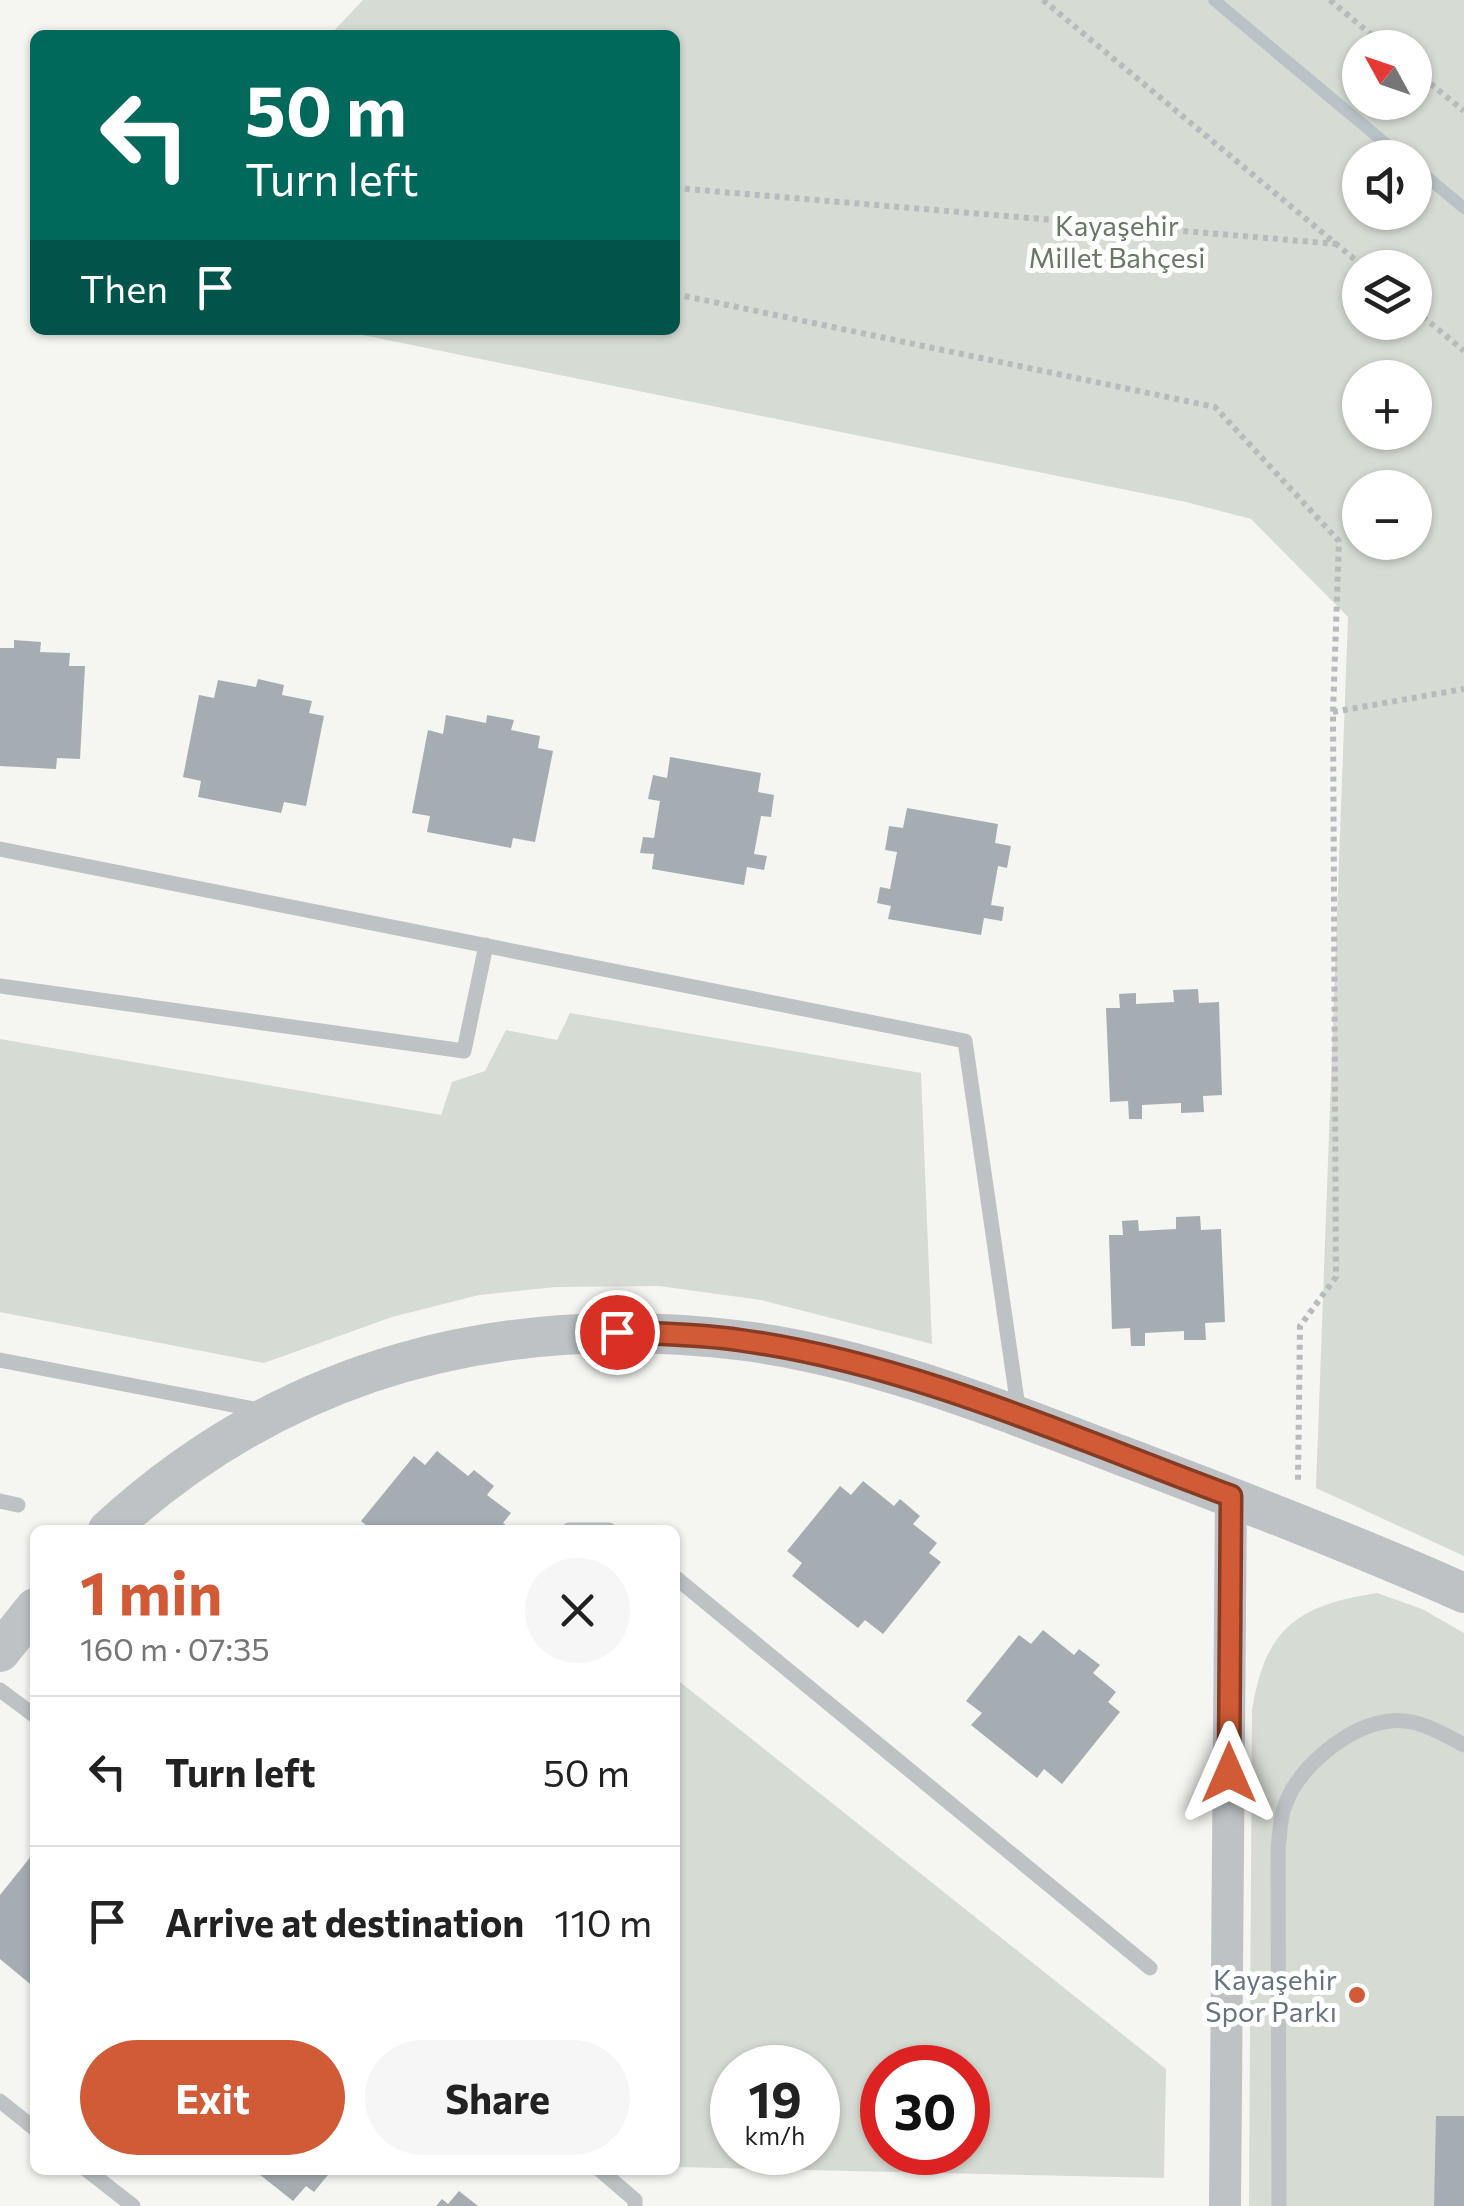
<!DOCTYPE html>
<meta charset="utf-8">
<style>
body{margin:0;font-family:Commissioner,sans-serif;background:#f6f6f6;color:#222;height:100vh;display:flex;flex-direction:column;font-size:38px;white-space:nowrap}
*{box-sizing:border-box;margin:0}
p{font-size:32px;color:#767676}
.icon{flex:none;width:55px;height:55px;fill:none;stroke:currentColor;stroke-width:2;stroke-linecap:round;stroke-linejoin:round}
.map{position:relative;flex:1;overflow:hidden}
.drawer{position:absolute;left:30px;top:1525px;width:650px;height:650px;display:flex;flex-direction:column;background:#fff;border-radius:15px;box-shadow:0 2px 8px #0004}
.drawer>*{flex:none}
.guide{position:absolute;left:30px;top:30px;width:650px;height:305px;border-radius:15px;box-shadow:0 2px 8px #0004;background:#00695c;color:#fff;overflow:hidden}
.needle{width:65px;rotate:310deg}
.buttons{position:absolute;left:1342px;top:30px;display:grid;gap:20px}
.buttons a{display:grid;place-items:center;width:90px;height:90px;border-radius:50%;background:#fff;box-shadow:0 2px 8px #0004;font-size:50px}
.speed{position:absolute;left:710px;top:2045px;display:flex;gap:20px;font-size:50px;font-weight:700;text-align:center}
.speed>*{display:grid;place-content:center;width:130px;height:130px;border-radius:50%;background:#fff;box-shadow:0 2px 8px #0004;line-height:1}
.speed small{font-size:25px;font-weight:400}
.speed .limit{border:15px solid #d22;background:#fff;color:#111}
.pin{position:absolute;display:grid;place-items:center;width:85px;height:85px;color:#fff;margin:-42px;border:5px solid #fff;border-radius:50%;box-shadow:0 2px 10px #0007}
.me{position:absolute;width:110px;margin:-55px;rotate:0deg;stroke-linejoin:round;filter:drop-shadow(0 0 8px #0008)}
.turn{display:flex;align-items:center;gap:35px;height:210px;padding:0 50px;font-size:45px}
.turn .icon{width:130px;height:130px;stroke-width:2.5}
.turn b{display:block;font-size:70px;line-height:85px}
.then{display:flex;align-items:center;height:95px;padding:0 50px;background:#0003;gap:20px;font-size:38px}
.round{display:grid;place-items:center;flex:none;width:105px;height:105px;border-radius:52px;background:#f6f6f6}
.overview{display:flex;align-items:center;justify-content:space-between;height:170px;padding:0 50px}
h1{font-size:60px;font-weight:700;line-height:75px;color:#d05b36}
.primary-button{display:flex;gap:20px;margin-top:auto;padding:20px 50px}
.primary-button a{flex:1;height:115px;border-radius:60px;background:#d05b36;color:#fff;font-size:40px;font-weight:700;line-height:115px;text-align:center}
.primary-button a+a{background:#f6f6f6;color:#222}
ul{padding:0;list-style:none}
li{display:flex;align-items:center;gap:30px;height:150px;padding:0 50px;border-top:2px solid #e0e0e0}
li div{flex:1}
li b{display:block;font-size:38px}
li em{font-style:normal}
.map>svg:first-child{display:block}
.green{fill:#d6dbd3;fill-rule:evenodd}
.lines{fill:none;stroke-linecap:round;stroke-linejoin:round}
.stream{stroke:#b9c2c7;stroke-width:12}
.building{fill:#a6adb2}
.path{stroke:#b8bbbd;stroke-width:6;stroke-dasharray:5 5;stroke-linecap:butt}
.service{stroke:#bec2c5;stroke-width:15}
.minor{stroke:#bec2c5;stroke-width:32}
.tertiary{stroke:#bec2c5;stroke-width:40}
.route-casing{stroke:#873b23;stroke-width:25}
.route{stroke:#d05b36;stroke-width:18}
.poi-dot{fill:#d05b36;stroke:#fff;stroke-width:4}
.labels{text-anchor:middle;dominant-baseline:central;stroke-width:10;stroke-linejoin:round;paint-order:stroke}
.park-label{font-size:28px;fill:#697765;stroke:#fff}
.poi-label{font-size:28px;fill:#677480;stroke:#fff;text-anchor:end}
</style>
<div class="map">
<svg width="1464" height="2206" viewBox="0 0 1464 2206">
<rect width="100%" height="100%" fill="#f5f5f2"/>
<!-- green -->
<path class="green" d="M363,0H1464V1556L1316,1488L1348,617L1251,519L1186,502L338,330H675V35H330ZM1360,48H1415V102H1360ZM1360,158H1415V212H1360ZM1360,268H1415V322H1360ZM1360,378H1415V432H1360ZM1360,488H1415V542H1360Z
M570,1013L921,1073L932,1344L761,1300L659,1286L555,1287L479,1295L392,1317L264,1363L0,1312V1039L441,1115L452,1082L485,1071L506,1030L557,1040Z
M1377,1593L1422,1609L1464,1633V2206H1249L1252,1710C1265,1629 1297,1605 1377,1593Z
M675,1678L1166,2069L1164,2178L675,2167ZM732,2068H818V2152H732ZM882,2068H968V2152H882Z"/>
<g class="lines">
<!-- stream -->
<path class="stream" d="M1214,0L1403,158
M1415,167L1464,208"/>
</g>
<!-- building -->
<path class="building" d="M14,640L41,642L40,652L70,653L69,666H85L80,759L57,758L56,769L0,766V648H14Z
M258,679L284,685L282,695L312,701L309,713L324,716L306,806L284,802L281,813L198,797L201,781L183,777L199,695L214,698L218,680L256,687Z
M446,715L486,723L487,715L514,720L511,730L540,736L538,748L553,751L535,842L513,838L511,848L427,832L430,816L412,813L428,730L443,734Z
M670,757L761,773L758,792L774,795L771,817L761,816L754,854L767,856L764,870L747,867L744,885L652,869L654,854L640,853L643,837L654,838L660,801L648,799L653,775L667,778Z
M907,808L998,824L995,843L1011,846L1007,868L998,866L991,905L1004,907L1002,921L984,918L981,935L888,919L891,906L877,903L880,887L890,889L897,852L885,850L889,826L903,828Z
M1198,989L1199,1003L1219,1002L1222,1095L1203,1096L1204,1112L1181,1113V1103L1142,1105V1119H1129L1128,1101L1110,1102L1106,1008H1120L1119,994L1136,993V1004L1174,1002L1173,990Z
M1200,1216L1201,1230L1221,1229L1225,1322L1205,1323L1206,1340H1184V1331L1145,1333V1346H1131L1130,1328L1112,1329L1109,1235H1123L1122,1221L1138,1220L1139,1231L1176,1229V1217Z
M437,1451L468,1476L474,1470L494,1486L487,1495L511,1513L503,1523L512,1530H372L361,1521L414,1456L425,1465Z
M863,1481L894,1506L900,1499L920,1516L913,1524L937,1543L929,1553L941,1562L883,1634L865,1620L858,1628L792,1576L802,1563L787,1551L840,1486L851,1495Z
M1043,1630L1074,1655L1079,1649L1100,1665L1093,1673L1116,1692L1108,1702L1120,1712L1062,1784L1044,1769L1037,1778L971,1725L982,1713L966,1701L1019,1635L1031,1644Z
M32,1855L35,1858V1988L0,1959V1895Z
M1436,2116H1464V2206H1434Z
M254,2170H332L314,2192L306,2186L293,2201Z
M459,2191L478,2206H436L442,2199L448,2204Z"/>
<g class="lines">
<!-- path -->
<path class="path" d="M1043,0L1365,268
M1330,0L1387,48
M1415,71L1464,111
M675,188L1337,244
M675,294L1215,407L1339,541L1333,712L1336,1277L1300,1326L1298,1481
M1415,310L1464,351
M1333,712L1464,689"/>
<!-- service -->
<path class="service" d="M0,849L965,1041L1019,1414
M0,986L464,1051L486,945
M0,1360L264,1411
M0,1501L18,1505
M569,1530H609
M675,1577L1150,1968
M0,1690L35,1716
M0,2101L35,2129
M87,2170L133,2206
M600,2170L635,2200V2206
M1279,2206L1278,1847C1280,1834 1280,1820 1284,1808C1297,1768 1347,1726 1390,1721C1417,1718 1442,1733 1464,1745"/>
<!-- minor -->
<path class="minor" d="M1225,2206L1231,1497"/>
<!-- tertiary -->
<path class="tertiary" d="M108,1530C285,1367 500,1312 737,1340C866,1355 1000,1409 1120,1455C1236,1499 1351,1543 1464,1593
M0,1652L35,1608"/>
</g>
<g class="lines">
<!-- route casing -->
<g class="route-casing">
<path id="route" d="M617,1332C657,1334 699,1334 739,1340C909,1363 1071,1437 1231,1496L1229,1773"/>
</g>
<!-- route -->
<use href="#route" class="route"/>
</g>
<!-- markers -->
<circle class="poi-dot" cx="1357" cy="1995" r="10"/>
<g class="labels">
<!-- park labels -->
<g class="park-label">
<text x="1117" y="225">Kayaşehir<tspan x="1117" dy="32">Millet Bahçesi</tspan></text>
</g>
<!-- poi labels -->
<g class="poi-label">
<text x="1337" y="1979">Kayaşehir<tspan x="1337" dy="32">Spor Parkı</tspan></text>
</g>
</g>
</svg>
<div class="buttons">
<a><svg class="needle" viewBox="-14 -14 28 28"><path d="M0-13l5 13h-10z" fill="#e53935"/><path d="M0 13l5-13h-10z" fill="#767676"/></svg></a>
<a><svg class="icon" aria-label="sound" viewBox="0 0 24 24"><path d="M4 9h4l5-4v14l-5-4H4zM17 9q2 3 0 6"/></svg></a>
<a><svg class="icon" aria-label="layers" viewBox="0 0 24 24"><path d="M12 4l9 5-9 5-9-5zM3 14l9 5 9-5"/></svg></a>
<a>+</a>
<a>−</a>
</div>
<div class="speed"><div>19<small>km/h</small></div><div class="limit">30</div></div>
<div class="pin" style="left:617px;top:1332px;background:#d93025"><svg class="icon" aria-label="arrive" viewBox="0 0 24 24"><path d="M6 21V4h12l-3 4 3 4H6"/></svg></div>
<svg class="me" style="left:1229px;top:1773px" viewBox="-20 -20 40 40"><path d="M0-17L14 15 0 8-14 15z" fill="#d05b36" stroke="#fff" stroke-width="4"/></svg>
<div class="guide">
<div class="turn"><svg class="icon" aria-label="left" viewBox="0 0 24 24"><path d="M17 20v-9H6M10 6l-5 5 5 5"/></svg><div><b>50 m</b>Turn left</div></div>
<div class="then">Then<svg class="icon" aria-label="arrive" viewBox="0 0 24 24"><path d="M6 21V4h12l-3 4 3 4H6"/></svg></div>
</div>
<section class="drawer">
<div class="overview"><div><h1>1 min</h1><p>160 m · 07:35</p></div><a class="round"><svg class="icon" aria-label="close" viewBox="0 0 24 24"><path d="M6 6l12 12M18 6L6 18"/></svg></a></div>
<ul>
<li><svg class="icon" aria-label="left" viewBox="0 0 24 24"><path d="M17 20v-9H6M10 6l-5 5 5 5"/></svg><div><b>Turn left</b></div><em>50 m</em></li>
<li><svg class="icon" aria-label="arrive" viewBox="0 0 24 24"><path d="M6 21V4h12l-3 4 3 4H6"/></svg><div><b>Arrive at destination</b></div><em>110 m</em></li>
</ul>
<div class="primary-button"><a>Exit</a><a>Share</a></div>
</section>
</div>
